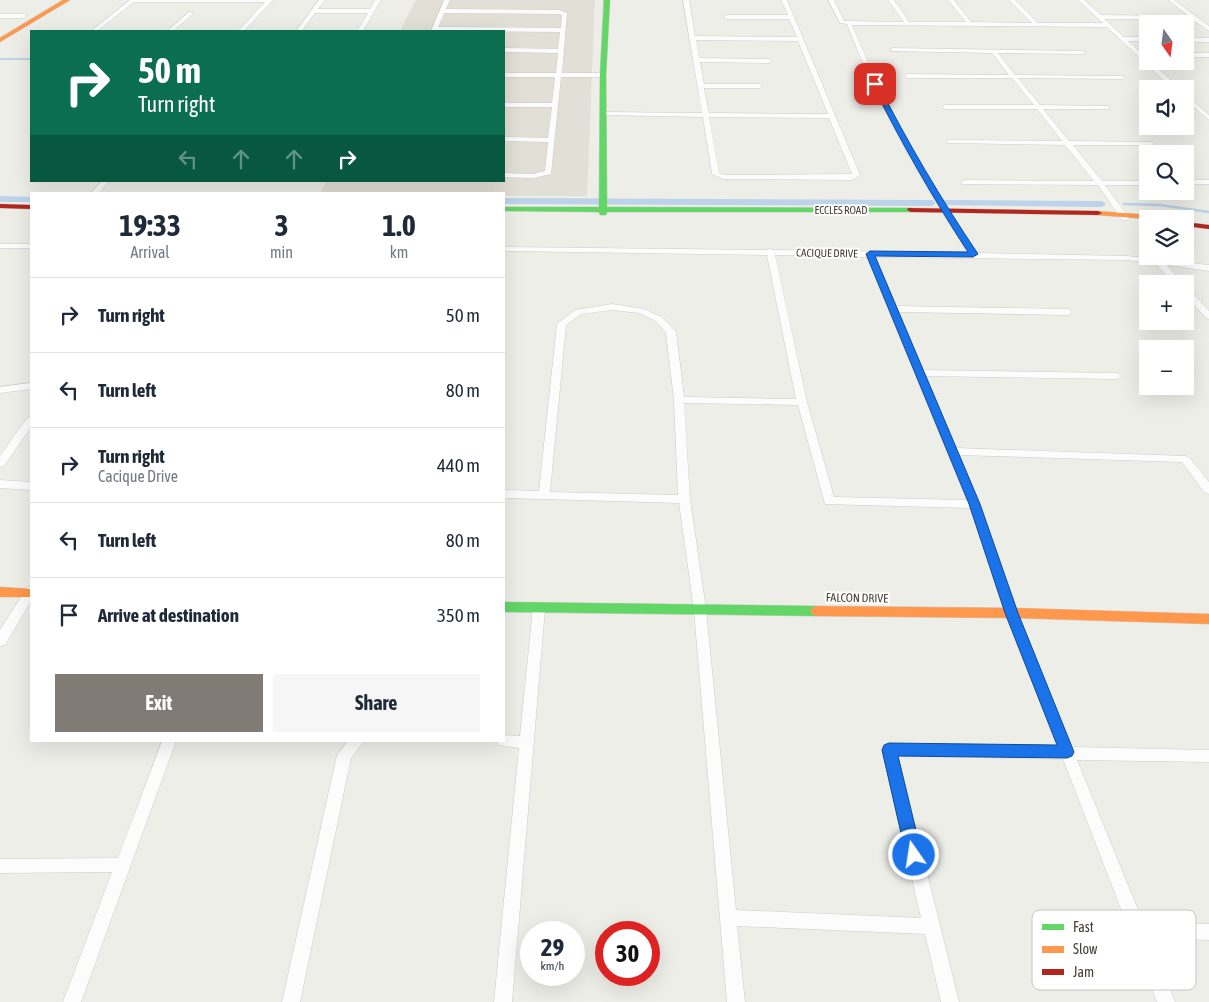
<!DOCTYPE html>
<meta charset="utf-8">
<style>
body{margin:0;font-family:"Asap Condensed",sans-serif;background:#f6f6f7;color:#1f2937;height:100vh;display:flex;flex-direction:column;font-size:19px;white-space:nowrap}
*{box-sizing:border-box;margin:0}
p{font-size:16px;color:#747a83}
.icon{flex:none;width:28px;height:28px;fill:none;stroke:currentColor;stroke-width:2;stroke-linecap:round;stroke-linejoin:round}
.map{position:relative;flex:1;overflow:hidden}
.panel{position:absolute;left:30px;top:192px;width:475px;height:550px;display:flex;flex-direction:column;background:#fff;border-radius:0px;box-shadow:0 5px 20px #0002}
.panel>*{flex:none}
.banner{position:absolute;left:30px;top:30px;width:475px;height:152px;border-radius:0px;box-shadow:0 5px 20px #0002;background:#0b6e4f;color:#fff;overflow:hidden}
.needle{width:32px;rotate:166deg}
.fabs{position:absolute;left:1139px;top:15px;display:grid;gap:10px}
.fabs a{display:grid;place-items:center;width:55px;height:55px;border-radius:0px;background:#fff;box-shadow:0 5px 20px #0002;font-size:25px}
.speed{position:absolute;left:520px;top:921px;display:flex;gap:10px;font-size:25px;font-weight:700;text-align:center}
.speed>*{display:grid;place-content:center;width:65px;height:65px;border-radius:50%;background:#fff;box-shadow:0 5px 20px #0002;line-height:1}
.speed small{font-size:12px;font-weight:400}
.speed .limit{border:8px solid #d22;background:#fff;color:#111}
.pin{position:absolute;display:grid;place-items:center;width:42px;height:42px;color:#fff;margin:-21px;border-radius:10px;box-shadow:0 2px 8px #0006}
.me{position:absolute;width:55px;margin:-28px;rotate:347deg;stroke-linejoin:round;filter:drop-shadow(0 0 4px #0008)}
.turn{display:flex;align-items:center;gap:18px;height:105px;padding:0 25px;font-size:22px}
.turn .icon{width:65px;height:65px;stroke-width:2.5}
.turn b{display:block;font-size:35px;line-height:42px}
.lanes{display:flex;align-items:center;height:48px;padding:0 25px;background:#0003;justify-content:center;gap:25px;direction:ltr}
.lanes .off{opacity:.35}
.eta{display:flex;justify-content:space-evenly;align-items:center;height:85px;text-align:center}
.eta b{font-size:30px;font-weight:700;line-height:35px}
.cta{display:flex;gap:10px;margin-top:auto;padding:10px 25px}
.cta a{flex:1;height:58px;border-radius:0px;background:#807c75;color:#fff;font-size:20px;font-weight:700;line-height:58px;text-align:center}
.cta a+a{background:#f6f6f7;color:#1f2937}
ul{padding:0;list-style:none}
li{display:flex;align-items:center;gap:15px;height:75px;padding:0 25px;border-top:1px solid #e0e1e3}
li div{flex:1}
li b{display:block;font-size:19px}
li em{font-style:normal}
.map>svg:first-child{display:block}
.residential{fill:#e2e0d6}
.lines{fill:none;stroke-linecap:round;stroke-linejoin:round}
.stream-far1{stroke:#bcd3ea;stroke-width:2}
.stream{stroke:#bcd3ea;stroke-width:2.5}
.canal{fill:#bcd3ea;fill-rule:evenodd}
.street-casing{stroke:#cccbc6;stroke-width:1}
.fast-casing{stroke:#cccbc0;stroke-width:1}
.slow-casing{stroke:#cccbc0;stroke-width:1}
.jam-casing{stroke:#cccbc0;stroke-width:1}
.street{fill:#fcfcfc;fill-rule:evenodd}
.fast{fill:#63d668;fill-rule:evenodd}
.slow{fill:#ff974d;fill-rule:evenodd}
.jam{fill:#b3261e;fill-rule:evenodd}
.route{fill:#1a73e8;stroke:#114b97}
.labels{text-anchor:middle;dominant-baseline:central;stroke-width:4;stroke-linejoin:round;paint-order:stroke}
.far-street-label{font-size:11px;fill:#443f36;stroke:#fff}
.street-label{font-size:12px;fill:#443f36;stroke:#fff}
.key{fill:#fff;stroke:#c7c5c3;stroke-width:1}
.key-label{font-size:14px;fill:#443f36}
</style>
<div class="map">
<svg width="1209" height="1002" viewBox="0 0 1209 1002">
<rect width="100%" height="100%" fill="#eeeee9"/>
<!-- residential -->
<path class="residential" d="M416,0H595L587,196H504V194H320L326,181H504V31H400Z"/>
<g class="lines">
<!-- stream-far1 -->
<path class="stream-far1" d="M0,59H31"/>
<!-- stream -->
<path class="stream" d="M1124,204L1160,205L1209,212"/>
<!-- canal -->
<path class="canal" d="M0,196L31,197V202H0Z
M504,198L932,200L936,203L932,206L504,204Z
M943,200L1102,201L1106,204L1102,207L940,205V201Z"/>
<!-- street casing -->
<g class="street-casing">
<path id="street" d="M130,0H273L244,31H238L265,2H134L97,31H91Z
M319,0H325L318,9H370L375,0H381L363,31H357L368,13H315L302,31H296Z
M444,0H450L446,9L559,10L567,13L562,73H603L606,75L603,77H561L551,174L533,178L504,177V173L533,174L545,171L548,142L504,141V137L548,138L552,107H504V103H552L555,77H504V73H556L558,53L504,52V48L558,49L560,32L431,31ZM444,13L559,14L562,15L561,28L438,27Z
M683,0H689L695,36L797,37L789,19H727L724,17L727,15H788L781,0H787L860,175L852,180L723,179L712,174L703,117L603,115L602,114L605,112L702,113ZM696,40L798,41L828,114L709,113L704,88H760L763,86L760,84H704L700,62L769,63L772,61L769,59L699,58ZM709,117L829,118L852,174L724,175L719,173Z
M828,0H834L844,21H849L904,22L888,0H894L909,22H966L948,0H954L971,22L1032,23L1009,0H1015L1038,23H1103L1078,0H1084L1101,15L1189,16L1168,0H1174L1209,26V31L1193,20L1104,19L1124,37H1148V41H1128L1148,59V61H1150L1180,89H1173L1107,27L852,25C885,106 927,181 977,253L1127,256L1209,265V271L1167,265L1183,284H1174L1156,264L1127,260L875,257L896,306L1068,309L1072,312L1068,315L898,312L923,370L1117,373L1122,376L1117,379L926,376L956,448L1185,456L1189,457L1209,482V494L1205,493L1182,462L959,455L980,504L1018,613L1072,747L1209,750V762L1077,760L1143,922L1209,924V940L1149,938L1175,1002H1157L1063,759L898,756L959,1002H941L925,934L737,926L745,1002H727L694,610L679,503L504,498V490L539,491L557,324L575,310L612,304L644,309L662,317L676,332L684,397L796,399L767,255L504,251V247L766,250L770,249L774,250L968,253C920,181 879,106 847,24L840,23ZM775,255L867,257L967,500L834,497L807,402ZM612,310L639,313L656,321L666,333L674,400L678,495L550,492L566,325L581,314ZM684,403L798,405L825,504L970,508L1006,613L1058,747L889,744L884,746L882,750L921,918L736,910L706,610L690,499Z
M189,12L194,13L173,31H167Z
M0,14H24L27,16L24,18H0Z
M1185,38H1209V42H1185Z
M892,48L1083,51L1085,54L998,53L1015,75L1124,76L1125,77L1122,79L1018,78L1040,105L1109,106V108L1107,109H1043L1069,141L1153,142L1154,143L1151,145H1073L1102,181H1148V185H1105L1129,218L1128,220H1122L1098,185L962,184L961,182L965,180L1094,181L1065,145L947,143L946,142L949,140L1062,141L1037,109H945L942,107L945,105H1034L1012,78H907L904,76L907,74L1009,75L992,53L890,51Z
M1185,53H1209V57H1185Z
M1185,94L1209,115V120L1185,99Z
M1185,180H1209V184H1185Z
M102,181H109L98,194H90Z
M0,244H31V248H0Z
M1185,287L1188,288L1209,311V319L1206,318L1185,295Z
M31,383V389L0,393V387Z
M31,417V427L4,466L0,467V456L27,418Z
M0,480L31,482V490L0,488Z
M31,586V601L5,645L0,646V630L27,588Z
M539,603L543,605L545,608L512,1002H494L519,748L499,745L497,741H504V735L520,736L533,608L535,605Z
M162,741H176L81,1002H63L112,872L0,873V859L118,858Z
M348,741H364L351,758L300,1002H282L337,755Z"/>
</g>
<!-- fast casing -->
<g class="fast-casing">
<path id="fast" d="M604,0H610L606,75L607,207L911,208L915,210L911,212H607L606,215H600L599,212L504,211V207H599L600,75Z
M504,602L816,606L820,608L822,611L820,614L816,616L504,612Z"/>
</g>
<!-- slow casing -->
<g class="slow-casing">
<path id="slow" d="M63,0H70L0,42V38Z
M1095,211L1179,217L1183,219H1148L1098,215H1095Z
M0,587L31,589V597H0Z
M816,606L1012,608L1209,614V624L1012,618L816,616L812,614L810,611L812,608Z"/>
</g>
<!-- jam casing -->
<g class="jam-casing">
<path id="jam" d="M0,204L31,205V209L0,208Z
M908,208L1098,211L1102,213L1098,215L911,212L907,210Z
M1185,222L1209,225V229L1185,226Z"/>
</g>
<!-- street -->
<use href="#street" class="street"/>
<!-- fast -->
<use href="#fast" class="fast"/>
<!-- slow -->
<use href="#slow" class="slow"/>
<!-- jam -->
<use href="#jam" class="jam"/>
</g>
<!-- route -->
<path class="route" d="M875,82L878,84C908,143 941,199 978,254L973,257L875,256L980,504L1018,613L1074,752L1072,756L1067,758L898,756L922,855L920,861L914,863L909,861L906,855L882,750L884,745L889,743L1057,745L1005,613L969,504L866,254L870,251L968,252C932,197 901,142 872,84Z"/>
<g class="labels">
<!-- far-street labels -->
<g class="far-street-label">
<text x="841" y="210">ECCLES ROAD</text>
<text transform="translate(827 253) rotate(1)">CACIQUE DRIVE</text>
</g>
<!-- street labels -->
<g class="street-label">
<text transform="translate(857 598) rotate(1)">FALCON DRIVE</text>
</g>
</g>
<!-- legend -->
<rect x="1032" y="910" width="164" height="80" rx="8" class="key"/>
<rect x="1042" y="924" width="22" height="6" fill="#63d668"/>
<rect x="1042" y="946" width="22" height="7" fill="#ff974d"/>
<rect x="1042" y="969" width="22" height="6" fill="#b3261e"/>
<g class="key-label">
<text x="1073" y="932">Fast</text>
<text x="1073" y="954">Slow</text>
<text x="1073" y="977">Jam</text>
</g>
</svg>
<div class="fabs">
<a><svg class="needle" viewBox="-14 -14 28 28"><path d="M0-13l5 13h-10z" fill="#e53935"/><path d="M0 13l5-13h-10z" fill="#747a83"/></svg></a>
<a><svg class="icon" aria-label="sound" viewBox="0 0 24 24"><path d="M4 9h4l5-4v14l-5-4H4zM17 9q2 3 0 6"/></svg></a>
<a><svg class="icon" aria-label="search" viewBox="0 0 24 24"><circle cx="10" cy="10" r="6"/><path d="M15 15l6 6"/></svg></a>
<a><svg class="icon" aria-label="layers" viewBox="0 0 24 24"><path d="M12 4l9 5-9 5-9-5zM3 14l9 5 9-5"/></svg></a>
<a>+</a>
<a>−</a>
</div>
<div class="speed"><div>29<small>km/h</small></div><div class="limit">30</div></div>
<div class="pin" style="left:875px;top:84px;background:#d93025"><svg class="icon" aria-label="arrive" viewBox="0 0 24 24"><path d="M6 21V4h12l-3 4 3 4H6"/></svg></div>
<svg class="me" style="left:914px;top:855px" viewBox="-20 -20 40 40"><circle r="17" fill="#1a73e8" stroke="#fff" stroke-width="3"/><path d="M0-11L8 9 0 5-8 9z" fill="#fff"/></svg>
<div class="banner">
<div class="turn"><svg class="icon" aria-label="right" viewBox="0 0 24 24"><path d="M7 20v-9h11M14 6l5 5-5 5"/></svg><div><b>50 m</b>Turn right</div></div>
<div class="lanes"><svg class="icon off" aria-label="left" viewBox="0 0 24 24"><path d="M17 20v-9H6M10 6l-5 5 5 5"/></svg><svg class="icon off" aria-label="ahead" viewBox="0 0 24 24"><path d="M12 20V5M6 11l6-6 6 6"/></svg><svg class="icon off" aria-label="ahead" viewBox="0 0 24 24"><path d="M12 20V5M6 11l6-6 6 6"/></svg><svg class="icon" aria-label="right" viewBox="0 0 24 24"><path d="M7 20v-9h11M14 6l5 5-5 5"/></svg></div>
</div>
<section class="panel">
<div class="eta">
<div><b>19:33</b><p>Arrival</p></div>
<div><b>3</b><p>min</p></div>
<div><b>1.0</b><p>km</p></div>
</div>
<ul>
<li><svg class="icon" aria-label="right" viewBox="0 0 24 24"><path d="M7 20v-9h11M14 6l5 5-5 5"/></svg><div><b>Turn right</b></div><em>50 m</em></li>
<li><svg class="icon" aria-label="left" viewBox="0 0 24 24"><path d="M17 20v-9H6M10 6l-5 5 5 5"/></svg><div><b>Turn left</b></div><em>80 m</em></li>
<li><svg class="icon" aria-label="right" viewBox="0 0 24 24"><path d="M7 20v-9h11M14 6l5 5-5 5"/></svg><div><b>Turn right</b><p>Cacique Drive</p></div><em>440 m</em></li>
<li><svg class="icon" aria-label="left" viewBox="0 0 24 24"><path d="M17 20v-9H6M10 6l-5 5 5 5"/></svg><div><b>Turn left</b></div><em>80 m</em></li>
<li><svg class="icon" aria-label="arrive" viewBox="0 0 24 24"><path d="M6 21V4h12l-3 4 3 4H6"/></svg><div><b>Arrive at destination</b></div><em>350 m</em></li>
</ul>
<div class="cta"><a>Exit</a><a>Share</a></div>
</section>
</div>
